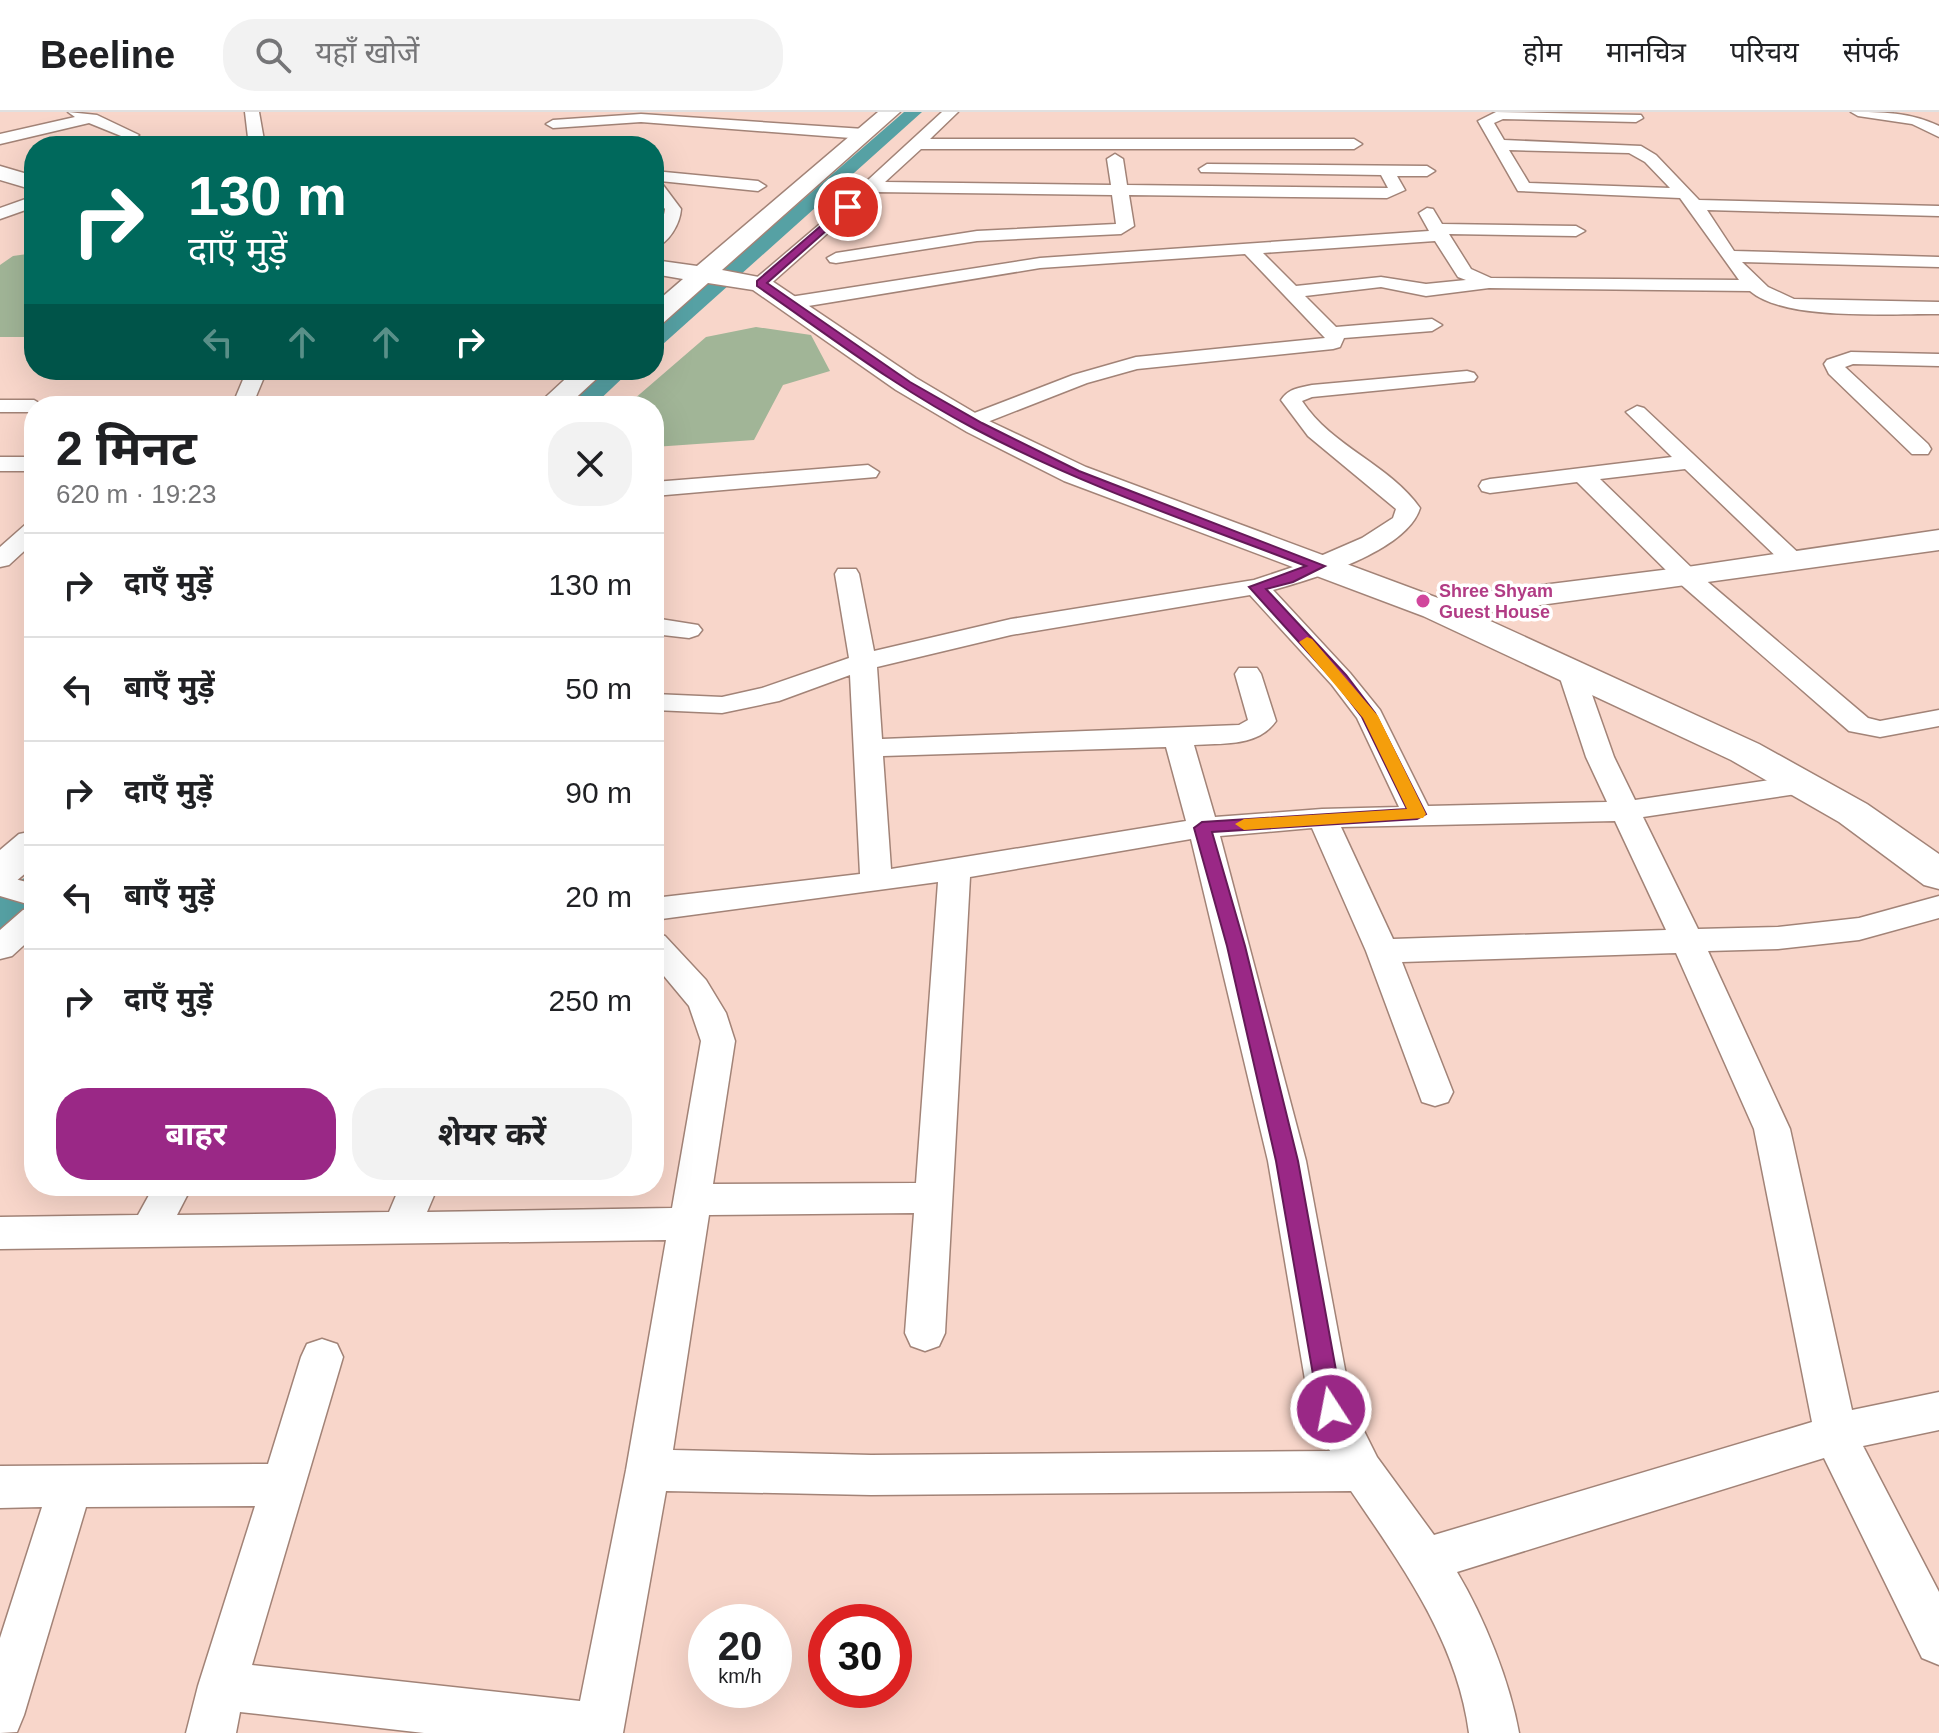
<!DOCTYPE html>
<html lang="hi">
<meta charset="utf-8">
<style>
body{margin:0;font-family:Helvetica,"Noto Sans Devanagari",sans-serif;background:#f2f2f2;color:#202124;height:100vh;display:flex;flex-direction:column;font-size:30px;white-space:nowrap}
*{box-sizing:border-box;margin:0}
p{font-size:26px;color:#757577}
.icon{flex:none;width:44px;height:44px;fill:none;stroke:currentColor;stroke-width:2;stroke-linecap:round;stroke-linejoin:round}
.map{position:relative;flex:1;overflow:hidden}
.sheet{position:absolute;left:24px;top:284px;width:640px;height:800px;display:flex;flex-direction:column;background:#fff;border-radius:32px;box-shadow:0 8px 32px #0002}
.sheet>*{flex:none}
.hud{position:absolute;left:24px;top:24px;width:640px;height:244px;border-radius:32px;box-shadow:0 8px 32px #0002;background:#00695c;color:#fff;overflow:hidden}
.speed{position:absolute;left:688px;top:1492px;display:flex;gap:16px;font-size:40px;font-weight:700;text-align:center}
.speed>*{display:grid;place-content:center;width:104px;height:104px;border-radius:50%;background:#fff;box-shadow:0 8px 32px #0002;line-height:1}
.speed small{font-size:20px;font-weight:400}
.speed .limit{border:12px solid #d22;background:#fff;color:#111}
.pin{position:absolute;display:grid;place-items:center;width:68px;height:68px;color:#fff;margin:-34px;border:4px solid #fff;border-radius:50%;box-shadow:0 2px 8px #0007}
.me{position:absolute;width:88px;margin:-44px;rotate:349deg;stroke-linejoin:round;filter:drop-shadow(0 0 6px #0008)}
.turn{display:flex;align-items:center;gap:28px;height:168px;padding:0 32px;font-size:36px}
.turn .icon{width:104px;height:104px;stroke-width:2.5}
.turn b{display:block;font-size:56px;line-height:68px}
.lanes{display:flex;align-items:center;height:76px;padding:0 32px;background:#0003;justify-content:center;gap:40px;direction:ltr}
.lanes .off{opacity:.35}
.round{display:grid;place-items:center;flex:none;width:84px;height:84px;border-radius:32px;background:#f2f2f2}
.summary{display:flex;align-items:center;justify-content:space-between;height:136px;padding:0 32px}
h1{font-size:48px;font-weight:700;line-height:60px}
.primary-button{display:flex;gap:16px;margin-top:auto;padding:16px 32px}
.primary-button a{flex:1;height:92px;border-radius:32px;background:#9a2886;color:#fff;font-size:32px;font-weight:700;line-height:92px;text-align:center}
.primary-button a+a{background:#f2f2f2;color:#202124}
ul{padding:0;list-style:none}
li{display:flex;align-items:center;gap:24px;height:104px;padding:0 32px;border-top:2px solid #e0e0e0}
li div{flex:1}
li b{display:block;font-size:30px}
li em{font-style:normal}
header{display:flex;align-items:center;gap:48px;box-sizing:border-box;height:112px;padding:0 40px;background:#fff;border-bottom:2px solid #e0e0e0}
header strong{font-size:38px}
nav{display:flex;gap:44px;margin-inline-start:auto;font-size:28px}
.search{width:560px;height:72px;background:#f2f2f2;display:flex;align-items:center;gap:20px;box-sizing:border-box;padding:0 28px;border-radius:32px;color:#757577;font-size:30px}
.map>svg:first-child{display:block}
.green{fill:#a1b597}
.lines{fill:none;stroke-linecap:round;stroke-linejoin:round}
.canal{fill:#56a1a4;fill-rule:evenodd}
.street-casing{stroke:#a28377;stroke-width:3}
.secondary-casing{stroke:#a28377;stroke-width:3}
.street{fill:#fff;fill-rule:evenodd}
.secondary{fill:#fff;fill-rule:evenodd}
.route{fill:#9a2886;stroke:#641a57;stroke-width:2}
.slow{fill:#f59e0b}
.hotel-dot{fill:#d1479c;stroke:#fff;stroke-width:3}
.labels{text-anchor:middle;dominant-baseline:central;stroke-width:7;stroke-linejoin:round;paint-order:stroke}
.far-hotel-label{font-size:18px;font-weight:bold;fill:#b23c85;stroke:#fff;text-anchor:start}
</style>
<header>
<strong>Beeline</strong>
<div class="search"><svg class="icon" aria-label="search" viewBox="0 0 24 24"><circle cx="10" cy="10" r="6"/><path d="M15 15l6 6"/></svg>यहाँ खोजें</div>
<nav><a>होम</a><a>मानचित्र</a><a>परिचय</a><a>संपर्क</a></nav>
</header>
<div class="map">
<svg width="1939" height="1621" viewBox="0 0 1939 1621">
<rect width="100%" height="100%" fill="#f8d6ca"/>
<!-- green -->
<path class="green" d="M34,141V225H0V153L13,144Z
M756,215L811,223L830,259L783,273L754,328L654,335V294H626L706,225Z"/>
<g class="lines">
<!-- canal -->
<path class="canal" d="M904,0H922L662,233L654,235V217Z
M606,258H631L593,294H567Z
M34,763V794L13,814L0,817V785L22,767Z"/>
<!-- street casing -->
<g class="street-casing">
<path id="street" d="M68,0L97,3L139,23L131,28L89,11L0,32V22L75,5Z
M245,0H259L265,34H249Z
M942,0H958L930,27H1354L1362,32L1354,37H921L885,70L1111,73L1107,47L1115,42L1123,47L1127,73L1388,76L1381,63L1201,60L1199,57L1207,52L1427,54L1435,59L1427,64H1397L1405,78L1387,86L1129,83L1134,114L1121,122L977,129L836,151L830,150L827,146L836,141L977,119L1116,112L1112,83L874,80L766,176H754L751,172L754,168L820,112Z
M1496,0L1641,3L1643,6L1636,10L1503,7L1494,11L1504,28L1641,34L1656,43L1699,88L1939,94V104L1707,98L1734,139L1939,145V155L1742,150L1768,175L1794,187L1939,190V202C1890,201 1787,210 1750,179L1489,176L1426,184L1381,175L1305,184L1336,215L1432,207L1442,213L1432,219L1344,226L1340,235L1333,237L1137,257L1087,271L972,316L964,315L961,310L964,305L1073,263L1136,245L1325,226L1245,142L1040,156L790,197L781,191L790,185L1040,146L1429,119L1419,101L1427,96L1433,97L1442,112L1576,114L1585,119L1576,124L1449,122L1471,157L1491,166L1739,168L1680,86L1518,79L1478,9ZM1509,38L1629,41L1645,50L1670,76L1529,71ZM1435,129L1458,165L1466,168L1426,172L1381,165L1296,174L1263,141Z
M1851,0C1882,0 1910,0 1939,14V25L1912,12L1858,4Z
M641,2L864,17L872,22L864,27L641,10L553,16L546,12L553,8Z
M654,59L758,69L766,74L758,79L660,69L681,97C680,112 669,131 654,136C654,118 663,114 665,97L654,83Z
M34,84V95L0,107V96Z
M1851,240L1939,242V254L1853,252L1845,255L1928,332L1931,337L1928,342H1912L1829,262L1824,252L1827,248Z
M247,258H267L252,294H232Z
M1467,259L1474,261L1477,265L1474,269L1312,285L1302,289C1332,335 1389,352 1420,396C1407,439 1313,467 1273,478L1350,561L1380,598L1428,694L1607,690L1586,645L1558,560L1562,554H1580L1584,560L1614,645L1635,688L1803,663L1813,666L1818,672L1813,678L1803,681L1643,705L1698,817L1778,815L1859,806L1939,784V806L1859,828L1778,837L1708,839L1790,1017L1852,1298L1939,1280V1318L1863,1334L1939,1480V1553L1922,1546L1824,1346L1457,1460C1484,1505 1510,1570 1519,1621H1469C1457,1529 1402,1454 1351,1379L871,1383L666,1379L623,1621H424L240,1600L236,1621H186L198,1574L255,1394L86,1395L24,1603L17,1620L0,1621V1526L42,1395L0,1396V1354L268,1352L301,1245L307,1232L322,1227L337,1232L343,1245L252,1553L580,1589L626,1358L666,1128L0,1137V1105L138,1103L154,1074H192L177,1103L389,1100L400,1074H438L427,1100L672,1096L701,929L689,894L654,852V821L665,824L706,868L726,901L735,929L713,1072L916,1071L938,770L654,808V786L860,762L850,563L779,589L722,601L654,598V582L722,585L762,576L849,546L835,462L838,457H856L859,462L874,539L1011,507L1254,468L1302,452L1362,426L1393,406L1396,397L1308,324L1281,288C1289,276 1299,276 1312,273ZM1250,483L1332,573L1357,606L1399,695L1322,697L1215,705L1194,633C1223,631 1258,635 1276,609L1261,562L1257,556H1239L1235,562L1248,608L1239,613L882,627L877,555L1011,523ZM1166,635L1186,709L891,757L883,644ZM1615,709L1666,818L1393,827L1341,715ZM1312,716L1366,839L1422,990L1435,994L1448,990L1453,980L1402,850L1676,841L1754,1017L1812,1310L1434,1423L1377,1345L1352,1295L1306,1049L1220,724ZM1191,727L1268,1049L1310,1297L1330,1339L871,1343L673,1338L709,1103L914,1101L905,1221L911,1234L925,1239L939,1234L945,1221L970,765Z
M0,288H34L44,294H34V300H0Z
M1637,294L1644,296L1807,449L1804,454H1786L1685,357L1600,367L1696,460L1868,606L1880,609L1939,598V614L1880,625L1849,619L1678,470L1577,370L1490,381L1482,379L1479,374L1482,369L1490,367L1672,345L1626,300Z
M0,345H34V359H0Z
M868,353L879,360L876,365L654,384V370Z
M34,410V430L9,453L0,455V435L26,412Z
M654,506L698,513L702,518L698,523L689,526L654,522Z
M0,763L34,772V794L0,784Z
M34,795V824L12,844L0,847V818L23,798Z"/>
</g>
<!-- secondary casing -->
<g class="secondary-casing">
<path id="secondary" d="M878,0H900L722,158L769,167L916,266L987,308L1086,355L1438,486L1687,455L1939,418V438L1475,502L1759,632L1867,692L1939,742V777L1924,773L1839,710L1731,648L1423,504L1064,369L967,320L896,278L753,178L708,171L663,211L654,213V192L683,167L654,162V148L697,154Z
M0,54L34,64V78L0,68Z
M575,258H606L567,294H536Z
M34,719V754L15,770L0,774V738L19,722Z"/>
</g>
<!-- street -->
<use href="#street" class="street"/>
<!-- secondary -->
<use href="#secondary" class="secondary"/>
</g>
<!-- route -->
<path class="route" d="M845,93L853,95L767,171L910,270L982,311L1079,359L1325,454L1293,470L1266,477L1346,563L1375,601L1426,702L1417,707L1212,720L1245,834L1298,1049L1343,1297L1340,1305L1331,1308L1323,1305L1319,1297L1276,1049L1227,834L1194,716L1202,710L1407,697L1362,605L1335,570L1249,475L1306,454C1194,411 1081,373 975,317C898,277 828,223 757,174V169Z"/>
<!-- slow -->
<path class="slow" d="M1307,525L1312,527L1378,604L1426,702L1423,706L1244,718L1235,712L1244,707L1407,697L1363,606L1299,530Z"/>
<!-- markers -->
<circle class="hotel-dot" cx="1423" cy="489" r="8"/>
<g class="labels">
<!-- far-hotel labels -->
<g class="far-hotel-label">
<text x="1439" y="479">Shree Shyam<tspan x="1439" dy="21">Guest House</tspan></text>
</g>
</g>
</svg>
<div class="speed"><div>20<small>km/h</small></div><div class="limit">30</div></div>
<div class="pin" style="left:848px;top:95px;background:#d93025"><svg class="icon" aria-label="arrive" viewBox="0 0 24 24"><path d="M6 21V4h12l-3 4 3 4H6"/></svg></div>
<svg class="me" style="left:1331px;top:1297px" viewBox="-20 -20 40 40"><circle r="17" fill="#9a2886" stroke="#fff" stroke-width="3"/><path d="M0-11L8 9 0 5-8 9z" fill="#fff"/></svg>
<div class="hud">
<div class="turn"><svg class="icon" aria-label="right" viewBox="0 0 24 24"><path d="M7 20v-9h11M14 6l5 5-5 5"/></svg><div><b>130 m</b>दाएँ मुड़ें</div></div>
<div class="lanes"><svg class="icon off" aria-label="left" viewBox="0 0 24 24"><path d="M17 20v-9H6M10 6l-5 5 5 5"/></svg><svg class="icon off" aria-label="ahead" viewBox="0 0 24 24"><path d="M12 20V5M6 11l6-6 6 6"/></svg><svg class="icon off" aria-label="ahead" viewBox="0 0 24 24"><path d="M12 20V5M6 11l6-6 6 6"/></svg><svg class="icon" aria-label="right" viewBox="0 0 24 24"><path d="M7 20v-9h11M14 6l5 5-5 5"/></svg></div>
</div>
<section class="sheet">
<div class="summary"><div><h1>2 मिनट</h1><p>620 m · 19:23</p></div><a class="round"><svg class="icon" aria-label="close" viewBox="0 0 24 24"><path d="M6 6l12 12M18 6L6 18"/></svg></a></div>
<ul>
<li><svg class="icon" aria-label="right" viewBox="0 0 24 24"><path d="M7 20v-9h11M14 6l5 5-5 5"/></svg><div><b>दाएँ मुड़ें</b></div><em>130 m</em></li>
<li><svg class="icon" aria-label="left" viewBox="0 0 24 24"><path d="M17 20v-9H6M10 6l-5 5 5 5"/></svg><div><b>बाएँ मुड़ें</b></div><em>50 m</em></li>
<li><svg class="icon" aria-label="right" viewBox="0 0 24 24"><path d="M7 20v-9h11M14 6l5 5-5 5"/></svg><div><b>दाएँ मुड़ें</b></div><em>90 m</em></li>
<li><svg class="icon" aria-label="left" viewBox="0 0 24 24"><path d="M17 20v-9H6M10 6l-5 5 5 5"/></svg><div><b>बाएँ मुड़ें</b></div><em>20 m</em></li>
<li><svg class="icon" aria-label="right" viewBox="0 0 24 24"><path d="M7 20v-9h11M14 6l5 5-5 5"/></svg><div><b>दाएँ मुड़ें</b></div><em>250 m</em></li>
</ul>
<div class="primary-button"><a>बाहर</a><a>शेयर करें</a></div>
</section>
</div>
